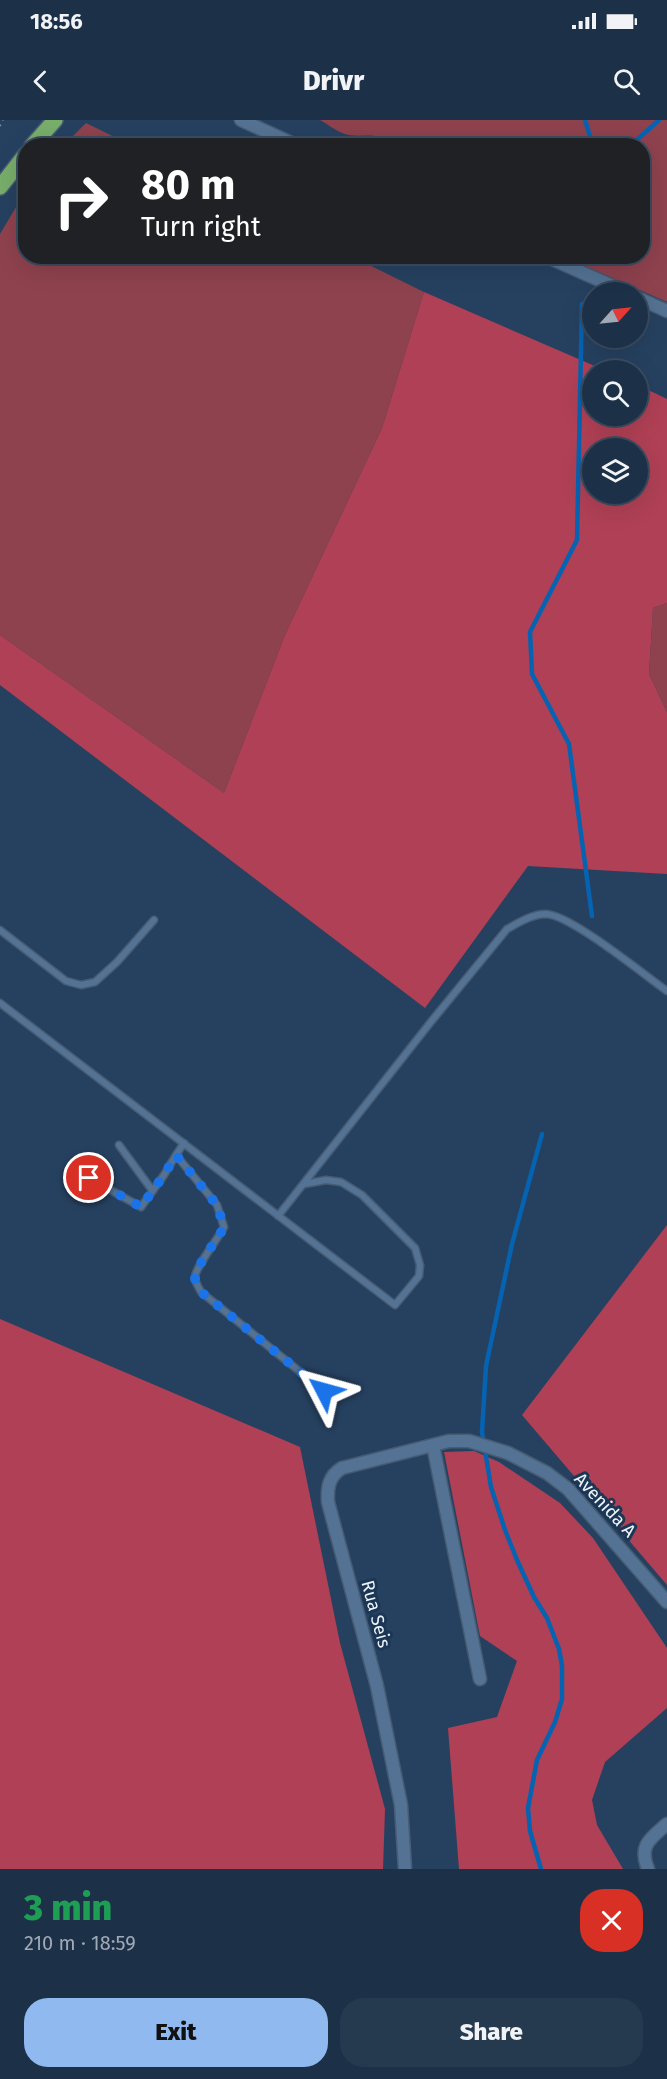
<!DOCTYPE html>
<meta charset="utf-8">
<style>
body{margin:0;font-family:"Fira Sans",sans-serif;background:#25394f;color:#f1f3f6;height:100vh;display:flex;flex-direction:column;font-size:22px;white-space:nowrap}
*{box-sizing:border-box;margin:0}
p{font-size:20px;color:#a0a9b4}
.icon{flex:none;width:33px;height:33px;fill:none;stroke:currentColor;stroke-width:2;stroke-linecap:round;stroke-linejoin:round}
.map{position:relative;height:1749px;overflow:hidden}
.details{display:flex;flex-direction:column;background:#1c3148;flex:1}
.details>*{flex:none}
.banner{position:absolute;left:18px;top:18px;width:632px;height:126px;border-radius:24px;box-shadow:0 6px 24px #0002,0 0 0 2px #3a4c60;background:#202124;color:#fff;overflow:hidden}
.needle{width:39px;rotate:63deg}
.fabs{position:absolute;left:582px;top:162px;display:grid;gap:12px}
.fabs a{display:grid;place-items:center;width:66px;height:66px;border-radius:50%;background:#1c3148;box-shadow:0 6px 24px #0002,0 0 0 2px #3a4c60;font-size:30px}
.pin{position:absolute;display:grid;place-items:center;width:51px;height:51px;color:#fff;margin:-26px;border:3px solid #fff;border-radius:50%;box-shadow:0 2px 6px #0007}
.me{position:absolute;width:66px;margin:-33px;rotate:309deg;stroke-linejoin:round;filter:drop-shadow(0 0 4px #0008)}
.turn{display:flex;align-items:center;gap:21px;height:126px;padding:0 24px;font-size:27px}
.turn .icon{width:78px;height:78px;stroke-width:2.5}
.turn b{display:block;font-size:42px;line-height:51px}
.round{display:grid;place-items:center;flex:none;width:63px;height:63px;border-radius:24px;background:#25394f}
.summary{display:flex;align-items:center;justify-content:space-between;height:102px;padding:0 24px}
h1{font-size:36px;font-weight:800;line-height:45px;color:#1e9e55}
.action{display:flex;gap:12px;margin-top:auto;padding:12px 24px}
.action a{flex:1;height:69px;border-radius:24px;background:#90b9f0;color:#111;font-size:24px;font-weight:800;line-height:69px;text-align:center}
.action a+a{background:#25394f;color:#f1f3f6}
.status{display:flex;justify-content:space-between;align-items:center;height:42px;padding:0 30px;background:#1c3148;direction:ltr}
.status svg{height:16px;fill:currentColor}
header{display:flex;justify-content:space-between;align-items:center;height:78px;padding:0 24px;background:#1c3148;font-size:27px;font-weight:800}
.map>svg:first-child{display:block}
.green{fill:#8e424e}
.forest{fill:#b04055;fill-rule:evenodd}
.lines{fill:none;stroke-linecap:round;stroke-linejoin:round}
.stream{stroke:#0663b1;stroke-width:4.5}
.service-casing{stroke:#465c74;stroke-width:9}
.minor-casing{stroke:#465c74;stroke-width:15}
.primary-casing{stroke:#465c74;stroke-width:18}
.path{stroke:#788ba0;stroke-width:2;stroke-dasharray:1.5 4.5;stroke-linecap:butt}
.service{stroke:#547293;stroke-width:6}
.minor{stroke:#547293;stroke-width:12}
.primary{stroke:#78ad6a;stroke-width:15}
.route{stroke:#1a73e8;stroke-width:10;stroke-dasharray:0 18}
.labels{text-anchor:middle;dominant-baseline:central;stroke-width:6;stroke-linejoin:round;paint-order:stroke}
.street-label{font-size:18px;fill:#edf4fb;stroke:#1b3755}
</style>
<div class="status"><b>18:56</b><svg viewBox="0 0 49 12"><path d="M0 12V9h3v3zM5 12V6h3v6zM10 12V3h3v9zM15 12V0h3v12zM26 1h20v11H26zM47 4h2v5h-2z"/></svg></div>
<header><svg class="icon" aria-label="back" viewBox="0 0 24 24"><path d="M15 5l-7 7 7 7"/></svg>Drivr<svg class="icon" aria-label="search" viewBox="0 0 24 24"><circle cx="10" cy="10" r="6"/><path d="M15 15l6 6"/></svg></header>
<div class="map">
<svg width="667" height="1749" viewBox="0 0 667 1749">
<rect width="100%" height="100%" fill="#264160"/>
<!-- green -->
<path class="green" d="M320,0H667V182L565,137L642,136V26L394,25C378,9 359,20 342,13C335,10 327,4 320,0Z
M86,3L131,25H64Z
M25,72L26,136L353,137L424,172L382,308L285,515L224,673L0,515V114Z
M667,483V592L649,554L653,488Z"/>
<!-- forest -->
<path class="forest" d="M424,172L604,250H592V296H638V265L667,279V483L653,488L649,554L667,592V754L528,746L425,888L0,565V515L224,673L285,515L382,308ZM592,328H638V374H592Z
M667,1105V1465L522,1295Z
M0,1199L300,1327L340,1523L385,1689L383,1749H0Z
M474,1331L499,1342L560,1383L593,1418L667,1528V1588L605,1642L592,1680L597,1705L623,1749H459L448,1608L497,1597L517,1541L480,1516L444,1332Z"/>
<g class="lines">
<!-- stream -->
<path class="stream" d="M585,0L593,26
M630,26L659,0
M582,184L577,420L530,512L532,554L569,624L592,796
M541,1749L530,1711L528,1688L537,1640L555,1602L562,1579V1546L559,1529L547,1498L534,1477L517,1440L505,1410L491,1367L482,1312L486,1246L512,1124L542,1014"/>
<!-- service casing -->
<g class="service-casing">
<path id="service" d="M0,810L66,861L81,865L95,862L117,842L154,800
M0,883L395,1185L419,1156L420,1145L415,1128L362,1075L341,1062L326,1060L304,1064
M184,1023L176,1035L217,1085L224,1107C218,1119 194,1149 195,1158C195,1162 199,1168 201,1172L324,1271
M119,1025L152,1070
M89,1058L141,1087L164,1055L176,1035
M278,1096L430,903L507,809C518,803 532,794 546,794C571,795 643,854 667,871"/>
</g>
<!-- minor casing -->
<g class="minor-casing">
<path id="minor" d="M241,0L298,26
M545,136L626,172
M638,178L667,191
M433,1325L480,1559
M405,1749L401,1685L377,1566L328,1382C327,1367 329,1356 342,1348L449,1321H469L508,1333L547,1353L568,1369L667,1482
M648,1749C638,1725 651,1718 667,1704"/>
</g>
<!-- primary casing -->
<g class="primary-casing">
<path id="primary" d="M32,26L55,0
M0,67L26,34"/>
</g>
<!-- path -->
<path class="path" d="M0,6L3,0"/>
<!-- service -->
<use href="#service" class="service"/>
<!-- minor -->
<use href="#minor" class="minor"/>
<!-- primary -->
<use href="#primary" class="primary"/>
</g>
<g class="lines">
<!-- route -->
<path class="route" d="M89,1058L141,1087L164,1055L176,1035L217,1085L224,1107C218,1119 194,1149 195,1158C195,1162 199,1168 201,1172L324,1271"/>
</g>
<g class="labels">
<!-- street labels -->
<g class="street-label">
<text transform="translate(605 1385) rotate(47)">Avenida A</text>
<text transform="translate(376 1494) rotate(75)">Rua Seis</text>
</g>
</g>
</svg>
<div class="fabs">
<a><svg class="needle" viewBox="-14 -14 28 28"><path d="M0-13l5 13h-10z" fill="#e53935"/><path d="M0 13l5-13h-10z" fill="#a0a9b4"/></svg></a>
<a><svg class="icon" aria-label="search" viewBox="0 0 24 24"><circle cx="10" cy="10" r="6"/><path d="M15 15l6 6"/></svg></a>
<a><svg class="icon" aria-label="layers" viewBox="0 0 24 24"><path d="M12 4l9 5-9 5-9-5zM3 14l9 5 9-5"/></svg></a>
</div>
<div class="pin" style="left:89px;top:1058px;background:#d93025"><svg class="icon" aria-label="arrive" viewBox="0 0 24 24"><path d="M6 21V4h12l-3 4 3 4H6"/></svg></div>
<svg class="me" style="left:324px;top:1271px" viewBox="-20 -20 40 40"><path d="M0-17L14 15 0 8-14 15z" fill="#1a73e8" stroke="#fff" stroke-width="4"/></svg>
<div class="banner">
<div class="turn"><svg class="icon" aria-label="right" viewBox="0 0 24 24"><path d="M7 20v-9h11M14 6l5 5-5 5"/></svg><div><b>80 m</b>Turn right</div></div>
</div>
</div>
<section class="details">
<div class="summary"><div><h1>3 min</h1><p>210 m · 18:59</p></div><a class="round" style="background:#d93025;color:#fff"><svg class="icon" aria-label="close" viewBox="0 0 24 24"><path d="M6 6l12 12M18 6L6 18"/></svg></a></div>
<div class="action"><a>Exit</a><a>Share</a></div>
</section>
